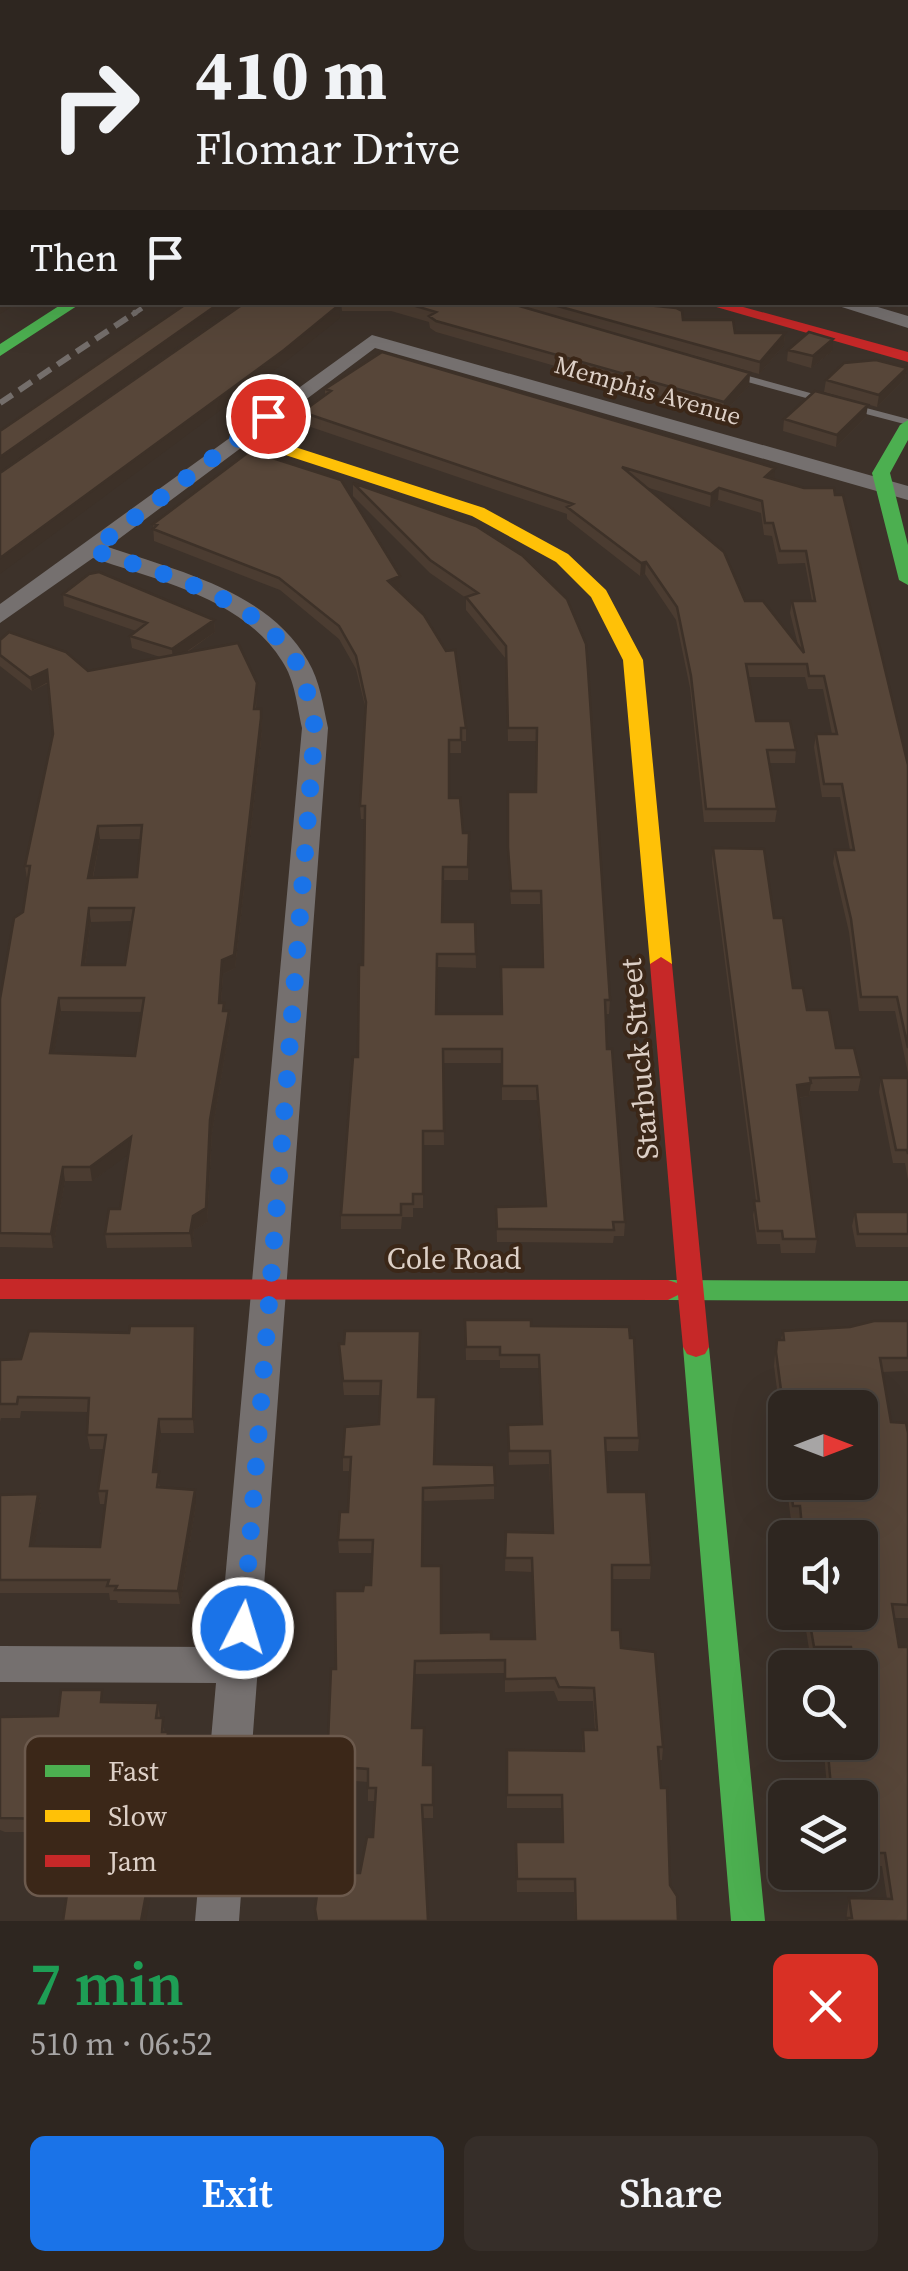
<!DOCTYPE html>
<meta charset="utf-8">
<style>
body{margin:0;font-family:"Source Serif 4",serif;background:#362e29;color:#f1f3f6;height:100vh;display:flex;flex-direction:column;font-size:38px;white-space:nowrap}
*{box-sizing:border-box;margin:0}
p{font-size:32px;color:#a7a5a5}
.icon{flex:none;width:55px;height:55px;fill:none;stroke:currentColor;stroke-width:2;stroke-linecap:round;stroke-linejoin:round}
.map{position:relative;height:1921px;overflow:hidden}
.side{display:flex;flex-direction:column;background:#2e2620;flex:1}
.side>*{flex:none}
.hud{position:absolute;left:0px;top:0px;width:910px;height:305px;box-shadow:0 10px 40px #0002,0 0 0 2px #49433e;background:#2e2620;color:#f1f3f6;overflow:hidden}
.needle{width:65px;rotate:90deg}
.buttons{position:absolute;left:768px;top:1390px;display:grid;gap:20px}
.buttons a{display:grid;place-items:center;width:110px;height:110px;border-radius:15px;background:#2e2620;box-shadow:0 10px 40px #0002,0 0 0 2px #49433e;font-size:50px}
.pin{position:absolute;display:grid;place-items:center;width:85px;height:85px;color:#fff;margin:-42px;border:5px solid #fff;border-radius:50%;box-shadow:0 2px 10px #0007}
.me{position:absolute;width:110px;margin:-55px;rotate:5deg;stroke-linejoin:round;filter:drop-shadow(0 0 8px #0008)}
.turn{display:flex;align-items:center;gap:35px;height:210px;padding:0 30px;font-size:45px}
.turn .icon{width:130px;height:130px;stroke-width:2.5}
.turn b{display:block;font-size:70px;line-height:85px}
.then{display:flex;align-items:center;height:95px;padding:0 30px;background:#0003;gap:20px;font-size:38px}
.round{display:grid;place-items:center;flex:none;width:105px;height:105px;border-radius:15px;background:#362e29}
.overview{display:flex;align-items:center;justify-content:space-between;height:170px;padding:0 30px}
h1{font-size:60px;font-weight:600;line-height:75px;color:#1e9e55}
.action{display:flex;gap:20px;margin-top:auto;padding:20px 30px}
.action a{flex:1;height:115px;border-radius:15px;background:#1a73e8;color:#fff;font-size:40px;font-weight:600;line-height:115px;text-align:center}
.action a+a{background:#362e29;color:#f1f3f6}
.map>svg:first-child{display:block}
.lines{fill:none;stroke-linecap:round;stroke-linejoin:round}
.lane{fill:#75706f;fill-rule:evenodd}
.street{fill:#75706f;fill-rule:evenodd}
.fast{fill:#4caf50;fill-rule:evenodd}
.slow{fill:#ffc107;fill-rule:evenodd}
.jam{fill:#c62828;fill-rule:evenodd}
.rail-far1{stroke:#746e6b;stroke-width:5;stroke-dasharray:12 6;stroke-linecap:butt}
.rail{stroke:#746e6b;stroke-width:6;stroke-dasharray:15 8;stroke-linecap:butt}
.wall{fill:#4b3c31;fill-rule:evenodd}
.shaded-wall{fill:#3d3128}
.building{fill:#574639;stroke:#3d3128;stroke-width:2.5;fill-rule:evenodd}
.route{stroke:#1a73e8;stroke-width:18;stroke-dasharray:0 32.4}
.labels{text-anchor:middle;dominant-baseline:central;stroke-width:8;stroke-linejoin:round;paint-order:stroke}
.far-street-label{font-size:25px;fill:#ddd0c7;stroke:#3b2718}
.street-label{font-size:30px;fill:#ddd0c7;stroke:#3b2718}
.key{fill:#3b2718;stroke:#6c5a4d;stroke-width:2.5}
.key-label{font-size:28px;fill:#ddd0c7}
</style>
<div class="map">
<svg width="908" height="1921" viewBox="0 0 908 1921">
<rect width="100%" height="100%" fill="#3d322a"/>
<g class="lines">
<!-- lane -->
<path class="lane" d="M730,371L832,399L833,401L828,404L726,376V372Z
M851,404L908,419V425L847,409V405Z"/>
<!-- street -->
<path class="street" d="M826,302H861L908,316V328Z
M372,335L908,486V500L375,348L108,547C178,571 268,591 308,661C320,681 323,705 328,728L239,1921H195L216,1683L0,1682V1646L219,1647L302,728C297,706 295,680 282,661C244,599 157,580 93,558L0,623V604Z"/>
<!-- fast -->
<path class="fast" d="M65,302H83L0,356V344Z
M908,420V440L890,473L908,545V585L899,580L872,473L900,425Z
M668,1280L908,1281V1301L668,1300L659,1297L655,1290L659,1283Z
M696,1337L705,1340L709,1347L765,1921H731L683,1347L687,1340Z"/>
<!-- slow -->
<path class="slow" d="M0,102L2,103V111L0,110Z
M242,430L484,508L568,554L606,590L643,660L672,964L669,969L661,971L650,964L623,660L591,597L556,562L472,516L236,439V431Z"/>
<!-- jam -->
<path class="jam" d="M699,302H725L908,352V362Z
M661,957L672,964L709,1347L705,1354L696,1357L687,1354L683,1347L678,1295L668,1300L0,1299V1279L668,1280L677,1283L650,964Z"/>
<!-- rail-far1 -->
<path class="rail-far1" d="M602,2L606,0
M132,315L151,302"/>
<!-- rail -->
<path class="rail" d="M0,403L136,312"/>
</g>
<!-- wall -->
<path class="wall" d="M651,0H908V52V2H647Z
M341,302H617L735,333H785L784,345L759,374L663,347L750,373L749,385L723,414L436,332L430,328L429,322L391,311H342Z
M788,350L832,351L811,368L787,361Z
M907,368L905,379L877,407L824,392L826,380Z
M325,389L774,480L908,765V1073L895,1011H859L849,932L833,863L835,850H850L840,797H822L814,747L816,734H832L823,689H808L805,677H748L756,721L796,750L795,763H769L777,809L775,822H704L690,688L676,620L645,574L640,576L567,519V514L302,424V412L325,396ZM646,487L710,507L718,500L761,513L764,535L772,536L778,564L805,563L812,601H792L790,613L798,645L745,601Z
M866,417L836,447L783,431L784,419Z
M353,483L523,556L610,1000L609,1014H605L607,1049L625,1222L624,1236H614L613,1243L497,1242L496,1207L545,1206L537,1100H502V1063H443L444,1145H423V1208H413V1217H402L401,1229H341V1215L358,1057L363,965L365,819H361L360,806L366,710L356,669L339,639L280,590L154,541L153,524L400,576V588L397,590L466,728V741H461V753H449V798L463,833H469L468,880H443L442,922H475L476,968L437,967L436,1014H501L542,967L540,904H511L508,861V792H536L537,741H508L506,659L466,610V598L430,573L353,496Z
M63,594L214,620L215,632L186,653L257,683L256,709H261L262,731L235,968L223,974L221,1003L224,1011H229L230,1025L212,1133L207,1222L194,1230L192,1247L107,1248L105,1234L120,1209L128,1154L92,1181H65L53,1248L0,1247V999L23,912L27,879L25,866L53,734L48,683L32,691L0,666V640L88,671L160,657L132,648L130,636L136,631L64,606ZM100,839H140L137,877L93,878ZM132,921L125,965H85L91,922ZM61,1011L142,1012L135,1056L54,1053Z
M713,848L774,918L793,988L807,1010L861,1077L858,1091H810L809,1096L798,1098L817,1239L815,1253H781L780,1244H757L753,1215L756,1201L712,862Z
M881,1078H908V1180L905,1163H893L879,1092Z
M855,1212H908V1247H856L852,1226Z
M465,1320L531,1326L639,1438L638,1451H606L608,1492L651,1565L650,1579H612V1630L663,1747L662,1760H659L670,1885L678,1921H575L574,1892H517L516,1855L562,1842L561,1808H507V1750L582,1751L583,1730H595L593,1701H558L554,1691L505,1692V1673L415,1674L413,1728L424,1765H433V1818H423L428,1921H316L315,1909L360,1873L373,1837L375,1801H368V1782L328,1779L327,1766L336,1669L363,1591L371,1585L372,1553H339L338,1540L348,1512L350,1471H343V1457L379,1424L380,1395H344L339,1344L419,1397L434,1464L494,1465V1499L423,1501V1566L441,1633L491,1639H534L532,1572L505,1571L506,1532L552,1533L549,1464L509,1465L508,1438V1425L541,1424L539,1368H500V1360H466Z
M908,1321V1371L882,1372L891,1422L908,1433V1618H895L908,1921H846L849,1898L887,1899L882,1866H875L872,1847H864L863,1840H860V1798H828L823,1742H860V1668H849V1661H811L803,1612H860V1538H799L798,1520H791L786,1482H860L785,1408V1478L778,1427L780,1413L774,1366L775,1354L777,1340H781L783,1331L850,1327Z
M196,1340L194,1433H161L156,1472L160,1488L196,1504L180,1604L118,1603L117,1600H110L109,1593H0V1495L38,1494L41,1508L34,1546L100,1547L105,1504H100L98,1491L104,1449H90L87,1435L88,1412L21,1411L20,1418H1L0,1422V1360L21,1359Z
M104,1702L158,1703L160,1718L165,1732H168L170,1745L159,1849L79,1894L84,1852H54L51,1839L52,1832H5L0,1830V1717L58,1716Z"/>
<!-- shaded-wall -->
<path class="shaded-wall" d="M2,192V208L0,209V193Z
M2,301V302H19L0,314V302Z
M221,302H241L0,472V457Z
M339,305L340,318L284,363L0,574V558Z
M785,333L784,345L759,374L760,362Z
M833,339L832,351L811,368L813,356Z
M907,368L905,379L877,407L879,395Z
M750,373L749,385L723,414L724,402Z
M868,405L866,417L836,447L837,435Z
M775,468L774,480L765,477Z
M719,488L718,500L710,507L711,494Z
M646,562L645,574L640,576L641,563Z
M400,576V588L389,594L388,581Z
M214,620L215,632L173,661L172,649Z
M47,670L48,682L32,691L30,678Z
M261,718L262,731L235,968L223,974L220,1017L219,1003L222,960Z
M98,826L100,839L90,891L88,878Z
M89,908L91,922L83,978L82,965Z
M59,998L61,1011L52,1067L50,1053Z
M229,1011L230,1025L212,1133L207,1222L194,1230L192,1247L190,1233Z
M811,1083L809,1096L795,1098L797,1085Z
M131,1137L133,1151L92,1181L90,1167Z
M63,1167L65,1181L53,1248L51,1234Z
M195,1326L196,1340L194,1433L193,1419Z
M159,1419L161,1433L155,1486L153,1472Z
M195,1490L196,1504L180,1604L178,1591Z
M38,1494L41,1508L32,1559L30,1546Z
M168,1732L170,1745L159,1849L146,1921H141Z"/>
<!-- building -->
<path class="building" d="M0,0H503L497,2H2V14Z
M651,0H700L696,2H647Z
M728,0H908V42V2H738Z
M0,19L2,20V82L0,81Z
M0,124L2,125V162L0,161Z
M0,170L2,171V192L0,193Z
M2,208V222L0,227V209Z
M2,248V301L0,302V250Z
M189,302H221L0,457V431Z
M246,302H337L339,305L284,350L0,558V473Z
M402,302H506L750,373L724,402L436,321L429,316L436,312Z
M543,302H617L676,308L682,311L683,320H733L735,333H785L760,362Z
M809,332L833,339L813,356L788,350Z
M382,352L775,468L765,477L804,488H834L835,495H843L908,765V1048L897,997H861L851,919L835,850H854L842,784H824L816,734H837L824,676H809L807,664H746L756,721H790L796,750H767L777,809H706L691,676L677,607L646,562L641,563L567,507L573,504L302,412L331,391L325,389ZM622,467L711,494L719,488L762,501L765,523H773L780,551H806L815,601H792L804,653L763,601H745L724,552Z
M876,360L907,368L879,395L826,380L844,363Z
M815,391L868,405L837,435L784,419Z
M250,451L341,480L400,576L388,581L424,615L446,651L455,650L466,728H461V740H449V798H460L463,833H469L468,867H443L442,922H475L476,954H437L436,1014H502L501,967H543L541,891H511L508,847V792H536L537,728H508L506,646L466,597L478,593L430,560L353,483L476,526L523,556L567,599L586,644L588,670L610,1000H605L607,1049H612L625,1222H613L614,1230L497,1229L496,1207L546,1206L537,1086H502V1049H443L444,1131H423V1194H413V1204H401V1215H341L353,1057H358L359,965H363L365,806H360L366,702L356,656L339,626L279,578L153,529L157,525L153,524Z
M99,572L214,620L172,649L130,636L147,623L63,594L89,574Z
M9,632L66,652L88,671L238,643L257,683L254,709H261V718L234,955L222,960L219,1003H224L223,1011H229L210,1120L206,1208L193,1216L190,1233L105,1234L109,1209H120L131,1137L90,1167H63L51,1234L0,1233V999L14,918L23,912L30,866H25L53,734L47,670L30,678L0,655V640ZM142,825L137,877L88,878L98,826ZM89,908H134L125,965H82ZM59,998H144L135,1056L50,1053Z
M713,848L764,849L774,918H783L793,988H803L807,1010H829L836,1048H854L861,1077L810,1078L811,1083L797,1085L817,1239H783L782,1231H758L754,1201H759Z
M881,1078H908V1154L907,1150H896Z
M855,1212H908V1234H858Z
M465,1320H531V1326L629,1327L630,1338H634L639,1438H605L608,1492H646L651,1565H612V1630H620L621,1648L655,1652L663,1747H658L661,1788H667L670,1885L677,1896L678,1921H576L575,1879H517L516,1842H563L562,1795H507V1750L584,1751L583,1730H597L594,1688L559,1687L555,1678L505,1679V1660L415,1661L412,1728H424L423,1765H433V1805H422L428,1921H317L315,1909L320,1873H360L367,1837H373L376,1788H368V1769L327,1766L331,1669H336L335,1591H363L364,1585H371L373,1540H338L340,1512H348L351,1457H343L345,1427L379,1424L381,1381H343L339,1344H344L345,1331H420L418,1397H436L434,1464L494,1465L495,1485L423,1488L422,1566H441V1633L491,1632V1639H535L532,1558H505L506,1532L553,1533L550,1451H509L508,1425L542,1424L539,1355H500V1347H466Z
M874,1321H908V1358H880L891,1422L906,1423L908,1433V1605L892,1604L899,1647H908V1921H847V1918H852L849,1898L892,1899L885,1853H878L875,1834H867L866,1827H860V1798H832L827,1742H860V1668H854L851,1647H814L808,1612H860V1538H803L800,1506H793L790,1482H860V1408H785V1450L780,1413H784L776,1352L777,1340H784L783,1331L850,1327Z
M130,1326H195L193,1419H159L153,1472H159L157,1487L195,1490L178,1591L115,1590L117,1586H107L109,1580H0V1495L38,1494L30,1546L100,1547L107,1491H98L106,1435H87L89,1398L18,1397L17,1404H0V1360L21,1359L29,1331L129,1333Z
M61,1690H102L101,1702L158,1703L156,1718H163L162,1732H168L157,1836L141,1921H63L67,1894H79L86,1839H51L54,1819L0,1818V1717L58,1716Z"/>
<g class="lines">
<!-- route -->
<path class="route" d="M243,1628L315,728C309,704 306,674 291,654C246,593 160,574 92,550L268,416"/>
</g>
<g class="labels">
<!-- far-street labels -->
<g class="far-street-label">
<text transform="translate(648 390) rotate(16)">Memphis Avenue</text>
</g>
<!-- street labels -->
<g class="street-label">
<text transform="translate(639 1059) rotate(-95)">Starbuck Street</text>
<text x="454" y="1258">Cole Road</text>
</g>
</g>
<!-- legend -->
<rect x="25" y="1736" width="330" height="160" rx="15" class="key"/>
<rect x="45" y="1765" width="45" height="12" fill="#4caf50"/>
<rect x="45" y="1810" width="45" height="12" fill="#ffc107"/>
<rect x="45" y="1855" width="45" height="12" fill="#c62828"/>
<g class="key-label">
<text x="108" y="1781">Fast</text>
<text x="108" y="1826">Slow</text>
<text x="108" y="1871">Jam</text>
</g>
</svg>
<div class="buttons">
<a><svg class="needle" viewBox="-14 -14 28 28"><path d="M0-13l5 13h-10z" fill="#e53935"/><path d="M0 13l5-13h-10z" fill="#a7a5a5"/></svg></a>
<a><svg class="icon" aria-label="sound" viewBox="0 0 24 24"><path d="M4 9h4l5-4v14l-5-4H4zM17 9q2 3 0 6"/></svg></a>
<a><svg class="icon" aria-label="search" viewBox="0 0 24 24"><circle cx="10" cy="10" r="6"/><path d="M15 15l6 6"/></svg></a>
<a><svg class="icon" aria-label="layers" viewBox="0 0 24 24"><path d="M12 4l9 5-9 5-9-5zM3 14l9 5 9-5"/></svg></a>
</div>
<div class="pin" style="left:268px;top:416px;background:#d93025"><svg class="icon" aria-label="arrive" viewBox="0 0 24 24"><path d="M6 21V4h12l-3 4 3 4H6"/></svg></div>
<svg class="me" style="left:243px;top:1628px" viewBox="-20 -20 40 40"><circle r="17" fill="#1a73e8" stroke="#fff" stroke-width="3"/><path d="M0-11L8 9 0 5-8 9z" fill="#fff"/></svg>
<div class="hud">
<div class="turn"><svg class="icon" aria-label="right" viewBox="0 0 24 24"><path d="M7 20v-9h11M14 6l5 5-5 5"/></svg><div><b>410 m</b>Flomar Drive</div></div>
<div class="then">Then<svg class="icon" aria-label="arrive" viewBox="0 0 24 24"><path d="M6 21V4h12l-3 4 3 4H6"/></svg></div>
</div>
</div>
<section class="side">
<div class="overview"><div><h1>7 min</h1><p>510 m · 06:52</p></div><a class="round" style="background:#d93025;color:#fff"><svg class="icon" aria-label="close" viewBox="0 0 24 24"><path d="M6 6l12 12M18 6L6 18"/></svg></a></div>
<div class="action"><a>Exit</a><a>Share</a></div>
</section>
